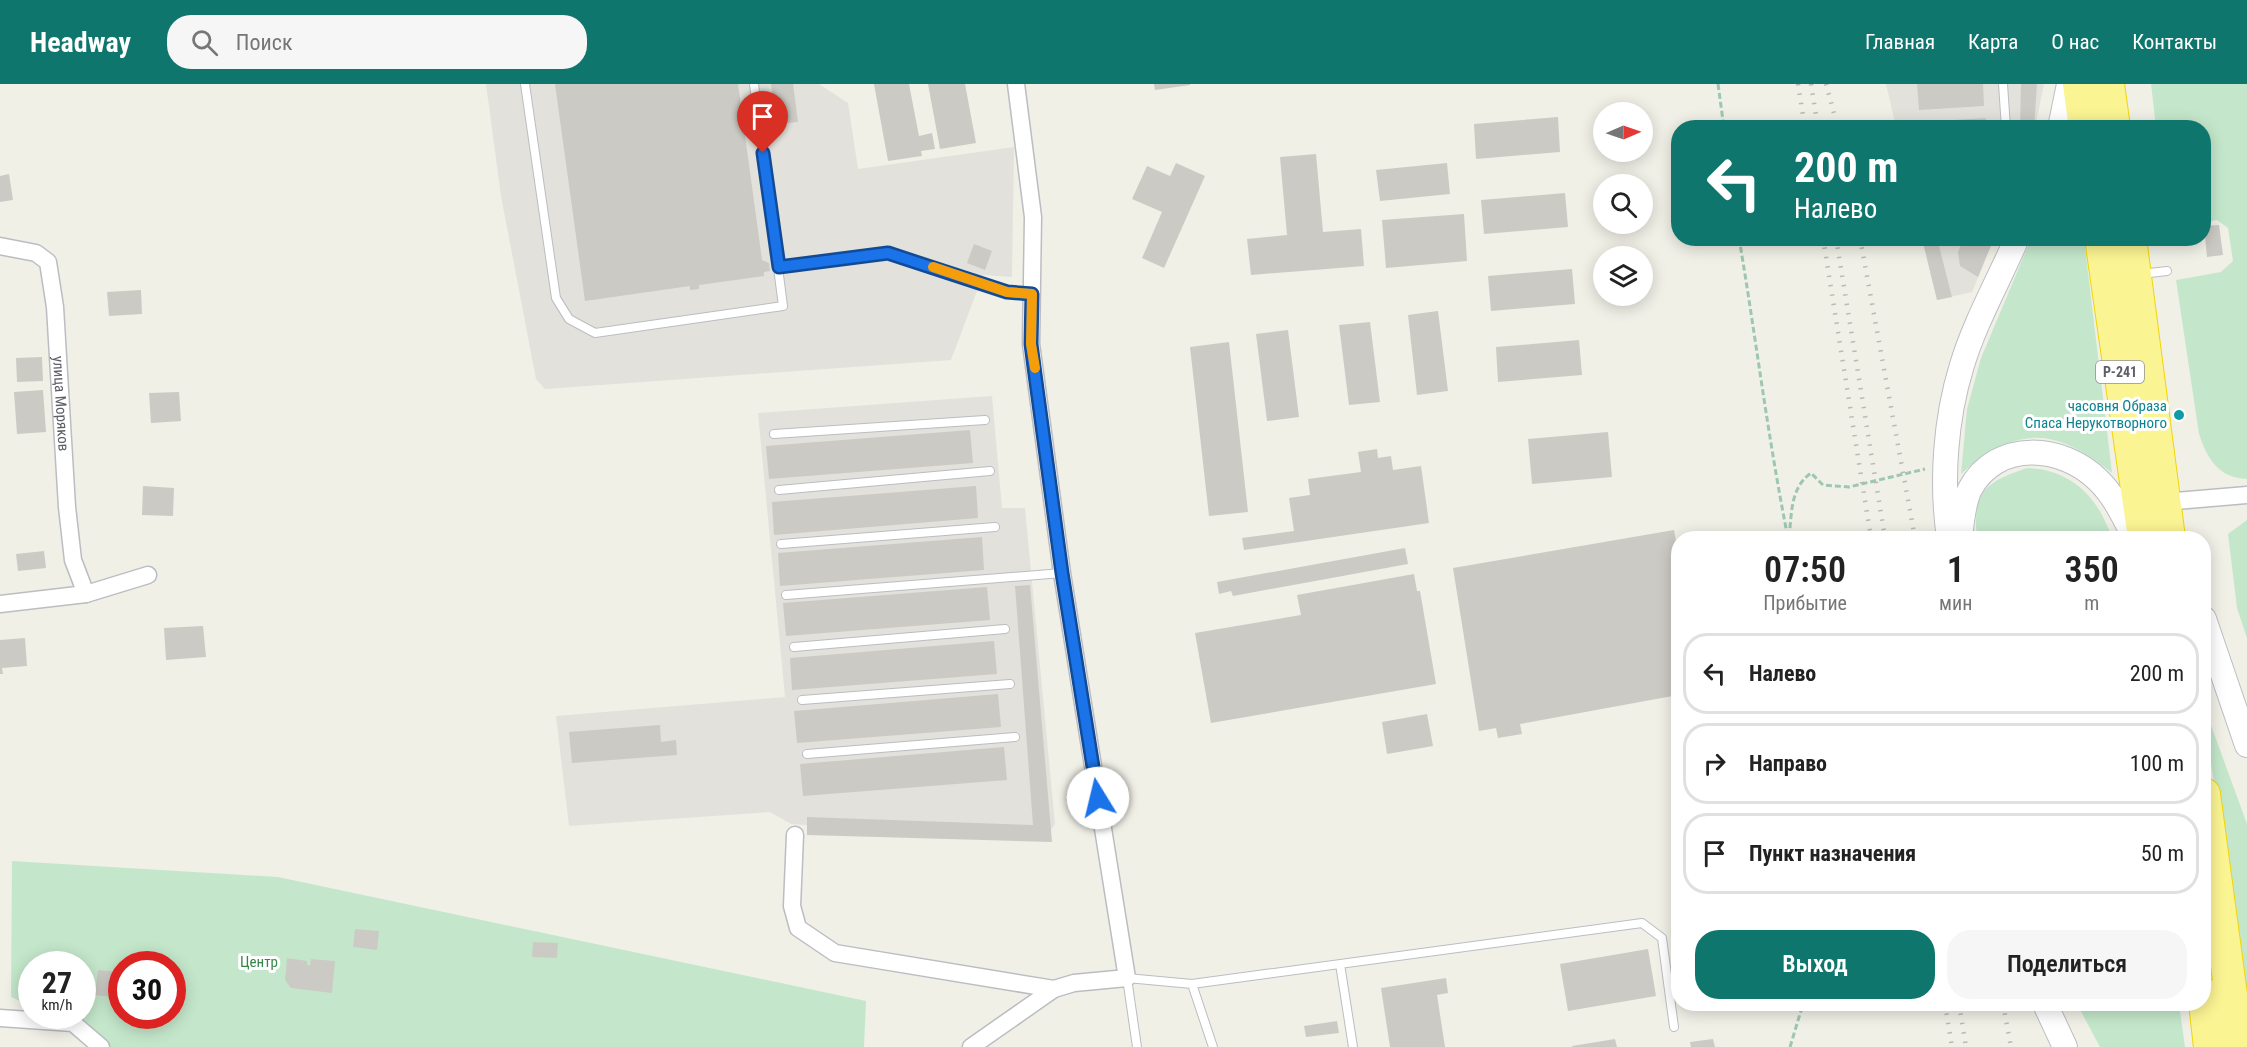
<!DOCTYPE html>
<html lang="ru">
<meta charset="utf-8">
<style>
body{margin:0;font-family:"Roboto Condensed",sans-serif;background:#f6f6f6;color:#222;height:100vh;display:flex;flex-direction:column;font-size:22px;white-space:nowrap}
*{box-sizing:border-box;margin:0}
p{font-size:20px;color:#767676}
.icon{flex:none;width:33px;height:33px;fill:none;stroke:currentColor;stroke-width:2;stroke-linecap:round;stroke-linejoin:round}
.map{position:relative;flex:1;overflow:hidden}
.drawer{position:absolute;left:1671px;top:447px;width:540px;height:480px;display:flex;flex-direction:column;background:#fff;border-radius:24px;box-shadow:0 3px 15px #0003}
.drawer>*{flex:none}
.guide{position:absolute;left:1671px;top:36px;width:540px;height:126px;border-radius:24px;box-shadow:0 3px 15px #0003;background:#0f766e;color:#fff;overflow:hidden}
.needle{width:39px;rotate:88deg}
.buttons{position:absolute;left:1593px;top:18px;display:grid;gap:12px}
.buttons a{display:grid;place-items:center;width:60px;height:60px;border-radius:50%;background:#fff;box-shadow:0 3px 15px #0003;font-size:30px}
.speed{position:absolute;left:18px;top:867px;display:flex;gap:12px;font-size:30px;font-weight:700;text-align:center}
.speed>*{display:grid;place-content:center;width:78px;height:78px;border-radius:50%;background:#fff;box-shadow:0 3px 15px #0003;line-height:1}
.speed small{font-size:15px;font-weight:400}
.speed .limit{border:9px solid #d22;background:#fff;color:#111}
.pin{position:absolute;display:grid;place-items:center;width:51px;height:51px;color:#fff;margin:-62px -26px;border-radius:50% 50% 50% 0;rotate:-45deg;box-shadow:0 0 6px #0007}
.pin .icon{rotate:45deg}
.me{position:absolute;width:66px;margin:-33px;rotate:351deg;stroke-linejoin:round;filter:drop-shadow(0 0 4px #0008)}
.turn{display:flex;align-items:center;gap:21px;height:126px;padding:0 24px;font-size:27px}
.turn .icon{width:78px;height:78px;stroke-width:2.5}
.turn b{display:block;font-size:42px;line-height:51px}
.eta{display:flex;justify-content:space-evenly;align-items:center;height:102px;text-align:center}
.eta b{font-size:36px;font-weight:600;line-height:42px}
.primary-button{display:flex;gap:12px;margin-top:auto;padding:12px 24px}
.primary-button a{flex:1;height:69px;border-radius:24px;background:#0f766e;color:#fff;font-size:24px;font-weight:600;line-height:69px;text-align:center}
.primary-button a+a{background:#f6f6f6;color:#222}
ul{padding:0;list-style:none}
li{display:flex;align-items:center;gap:18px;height:81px;margin:0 12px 9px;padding:0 12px;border:3px solid #e0e0e0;border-radius:24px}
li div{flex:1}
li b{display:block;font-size:22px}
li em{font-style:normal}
header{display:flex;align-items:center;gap:36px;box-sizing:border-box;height:84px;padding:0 30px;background:#0f766e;color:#fff}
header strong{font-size:28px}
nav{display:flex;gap:33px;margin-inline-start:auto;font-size:21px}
.search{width:420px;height:54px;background:#f6f6f6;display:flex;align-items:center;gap:15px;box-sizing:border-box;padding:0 21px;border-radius:24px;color:#767676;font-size:22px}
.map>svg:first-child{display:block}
.industrial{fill:#e2e1db}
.green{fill:#c4e7cb;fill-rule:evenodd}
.building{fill:#cccac4}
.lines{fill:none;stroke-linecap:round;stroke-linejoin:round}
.lane-casing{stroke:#bbbdc2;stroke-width:10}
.street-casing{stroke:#bbbdc2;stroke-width:19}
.secondary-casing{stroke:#bcbdc4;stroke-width:26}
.highway-casing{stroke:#f2d505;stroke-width:34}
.path{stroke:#9dc7b1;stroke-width:3;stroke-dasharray:6 3;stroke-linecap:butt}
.lane{stroke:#fff;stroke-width:8}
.street{stroke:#fff;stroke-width:16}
.secondary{stroke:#fff;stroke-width:24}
.highway{stroke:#fbf493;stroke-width:32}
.rail{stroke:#b9b9ba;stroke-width:4.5;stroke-dasharray:1.5 8;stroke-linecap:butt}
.route-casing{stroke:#114b97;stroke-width:15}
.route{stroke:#1a73e8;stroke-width:10}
.slow{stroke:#f59e0b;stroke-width:10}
.culture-dot{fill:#0f9aa8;stroke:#fff;stroke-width:2}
.labels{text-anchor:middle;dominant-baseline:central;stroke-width:6;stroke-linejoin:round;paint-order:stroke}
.shield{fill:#fff;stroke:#8e9095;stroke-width:1.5}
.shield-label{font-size:14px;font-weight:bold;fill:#5e6067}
.street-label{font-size:15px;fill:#5e6067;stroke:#fff}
.culture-label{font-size:15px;fill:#0d838f;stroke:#fff;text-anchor:end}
.park-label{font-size:15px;fill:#378549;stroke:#fff}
</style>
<header>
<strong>Headway</strong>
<div class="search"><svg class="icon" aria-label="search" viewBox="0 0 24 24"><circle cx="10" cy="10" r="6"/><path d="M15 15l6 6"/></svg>Поиск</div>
<nav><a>Главная</a><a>Карта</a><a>О нас</a><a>Контакты</a></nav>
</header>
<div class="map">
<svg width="2247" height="963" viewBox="0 0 2247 963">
<rect width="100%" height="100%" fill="#f0f0e7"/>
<!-- industrial -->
<path class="industrial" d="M486,0H819L848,19L858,85L1014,63L1012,193L983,191L951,276L545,305L536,295L501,112Z
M1886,0H2044L2035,44L1896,43Z
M1922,155H1994L1972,208L1937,216Z
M992,312L1002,424H1025L1055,740L1044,757L791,740L770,728L569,742L556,632L785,613L758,329Z"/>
<!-- green -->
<path class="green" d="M2151,0H2247V395C2219,394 2207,375 2199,350L2176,196L2221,188L2233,177L2228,144L2217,136L2204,138V44L2156,43Z
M2031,155H2084L2112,389C2054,343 2018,341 1961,390L1967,325L1981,274Z
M2027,384C2072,386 2098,413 2112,454H1977C1972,408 1985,398 2027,384Z
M2247,436V554L2237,524L2228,450Z
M2204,622L2247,740V907L2204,635Z
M12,777L278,793L866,917L864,963H102L54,932H82V880H32L31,922L11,913ZM122,880H172V932H122Z
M2077,920H2179L2185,963H2100Z"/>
<!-- building -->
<path class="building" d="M555,0H738L762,176L769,179L770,187L764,188V192L699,201V205L690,206V202L585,217Z
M771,0H793L798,38L777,40Z
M874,0H909L919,52L932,49L935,65L921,67L922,72L888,77Z
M928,0H965L976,59L940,65Z
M1154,0H1190V1L1155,6Z
M1917,0H1983L1984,22L1919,26Z
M2021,0H2037L2034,44H2020Z
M1558,33L1560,68L1476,75L1474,40Z
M1986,34L1987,44H1920V38Z
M1316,70L1323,148L1361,145L1364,182L1251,191L1247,155L1287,151L1280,73Z
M1176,79L1205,92L1164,184L1142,174L1162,128L1132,115L1147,82L1170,92Z
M1447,79L1450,110L1380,117L1376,86Z
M9,90L13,116L0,118V92Z
M1565,109L1568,143L1484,150L1481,116Z
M1464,130L1467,177L1386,184L1382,136Z
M2219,141L2223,171L2207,173L2204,142Z
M1922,154H1937L1952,213L1937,216Z
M1964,154H1994L1978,193L1960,182L1958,168Z
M974,160L992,167L985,186L967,179Z
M1572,185L1575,220L1491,227L1488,192Z
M141,206L142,230L109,232L107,208Z
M1438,227L1448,307L1417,311L1408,231Z
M1370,238L1380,318L1349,321L1339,241Z
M1288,246L1299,333L1267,337L1256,250Z
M1579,256L1582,291L1498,298L1496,263Z
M1229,258L1248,428L1209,432L1190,263Z
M42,273L43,297L17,298L16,274Z
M43,306L46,348L17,350L14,308Z
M179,308L181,337L151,339L149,309Z
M970,346L973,379L769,395L766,362Z
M1608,348L1612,393L1532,400L1528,355Z
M1377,365L1378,374L1391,372L1393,386L1421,382L1429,439L1244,466L1242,454L1294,447L1289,414L1310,411L1308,395L1361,388L1358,368Z
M143,402L174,404L173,432L142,431Z
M976,402L978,434L774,451L772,418Z
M1674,446L1678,469V611L1520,640L1522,650L1498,654L1496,644L1479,647L1453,484Z
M982,453L984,486L780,502L778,469Z
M1405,464L1408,480L1233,512L1231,507L1219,510L1217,498Z
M44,467L46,484L18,487L16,470Z
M1414,490L1417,507H1420L1436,600L1211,639L1195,549L1301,531L1297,511Z
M1030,501L1052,758L807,751V733L1033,741L1015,502Z
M987,503L990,536L786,552L783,519Z
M203,542L206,573L166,576L164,544Z
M25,554L27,582L2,584L3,590H0V556Z
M994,557L997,590L792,606L790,574Z
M998,610L1001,643L797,659L794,627Z
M1427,630L1433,662L1387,670L1382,638Z
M660,641L661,658L676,656L677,671L572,679L569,648Z
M1004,663L1007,696L803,712L800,680Z
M355,845L379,847L377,866L353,863Z
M533,858L558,859L557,874L532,873Z
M1648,865L1656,912L1568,927L1560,880Z
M287,874L307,877V881H310L311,875L335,877L332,909L291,904L285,896Z
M98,886L122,888L120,914L95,911Z
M1446,894L1448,909L1437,911L1445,963H1390L1381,904Z
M1337,937L1339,949L1306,953L1304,942Z
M1615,955L1617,963H1572V962Z
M1713,955L1715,963H1691L1690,958Z"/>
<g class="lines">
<!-- lane casing -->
<g class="lane-casing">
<path id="lane" d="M525,0L556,214L569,235L595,249L783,222L754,0
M2003,0L2006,44
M779,183L888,169L1007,208L1032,210
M2141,190L2167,187
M774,350L985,336
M779,406L990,387
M781,460L995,443
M786,511L1062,489
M794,563L1005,545
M802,616L1010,600
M807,670L1015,653
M1340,880L1353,963
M1192,900L1213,963
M1137,963L1127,894L1192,900L1642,839L1662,854L1674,943"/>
</g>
<!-- street casing -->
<g class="street-casing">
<g id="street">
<path id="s1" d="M0,162L36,169L48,178L55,223L67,423L73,476L86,510"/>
<path d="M2164,418L2247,411"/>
<path d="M0,520L86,510L148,491"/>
<path d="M795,751L792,822L798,844L835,869L1054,905"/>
<path d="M0,934L73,939L101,963"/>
<path d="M971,963L1054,905L1074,899L1127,894L1062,489L1031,260L1033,133L1016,0"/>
</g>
</g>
<!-- secondary casing -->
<g class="secondary-casing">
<path id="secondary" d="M2060,44L2069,0
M1949,454C1941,398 1945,336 1962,281C1975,238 1999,196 2017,154
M1960,454C1962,438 1963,419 1970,405C1997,355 2063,361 2098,396C2115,412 2124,434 2135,454
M2204,535L2247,661
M2045,920L2065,963"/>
</g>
<!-- highway casing -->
<g class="highway-casing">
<path id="highway" d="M2079,0L2085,44
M2108,0L2114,44
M2101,154L2144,454
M2130,154L2169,454
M2204,710L2238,963
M2204,910L2210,963"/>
</g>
<!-- path -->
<path class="path" d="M1718,0L1724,44
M1739,154C1756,254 1768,355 1788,454
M1789,453C1792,429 1790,404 1811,389L1823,401L1849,403L1925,385
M1790,963L1803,920"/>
<!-- lane -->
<use href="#lane" class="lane"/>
<!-- street -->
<use href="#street" class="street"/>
<!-- secondary -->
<use href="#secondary" class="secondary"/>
<!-- highway -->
<use href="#highway" class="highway"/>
<!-- rail -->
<path class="rail" d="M1798,0L1805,44
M1811,0L1818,44
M1826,0L1838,44
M1823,154L1871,454
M1836,154L1885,454
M1860,154L1915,454
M1945,920L1952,963
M1959,920L1966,963
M2003,920L2011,963"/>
</g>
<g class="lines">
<!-- route casing -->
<g class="route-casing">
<path id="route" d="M763,69L779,183L888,169L1007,208L1032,210L1031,260L1034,283L1062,489L1098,714"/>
</g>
<!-- route -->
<use href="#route" class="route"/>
<!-- slow -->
<path class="slow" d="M933,183L1007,208L1032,210L1031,260L1035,284"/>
</g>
<!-- markers -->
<circle class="culture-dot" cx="2179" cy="331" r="6"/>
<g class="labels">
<!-- shield labels -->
<rect class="shield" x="2096" y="277" width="48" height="22" rx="4.5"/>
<g class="shield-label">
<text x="2120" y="288">Р-241</text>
</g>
<!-- street labels -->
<g class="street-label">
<text stroke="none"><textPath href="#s1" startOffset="194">улица Моряков</textPath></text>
</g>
<!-- culture labels -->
<g class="culture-label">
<text x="2167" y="322">часовня Образа<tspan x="2167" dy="17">Спаса Нерукотворного</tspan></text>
</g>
<!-- park labels -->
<g class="park-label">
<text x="259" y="878">Центр</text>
</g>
</g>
</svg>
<div class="buttons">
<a><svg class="needle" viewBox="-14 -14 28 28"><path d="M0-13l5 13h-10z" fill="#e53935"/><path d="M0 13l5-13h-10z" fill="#767676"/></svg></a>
<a><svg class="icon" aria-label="search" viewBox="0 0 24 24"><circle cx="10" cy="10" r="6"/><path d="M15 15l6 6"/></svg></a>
<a><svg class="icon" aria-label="layers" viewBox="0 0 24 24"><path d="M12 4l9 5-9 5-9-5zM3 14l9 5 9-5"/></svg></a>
</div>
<div class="speed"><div>27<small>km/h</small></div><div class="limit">30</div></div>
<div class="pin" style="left:763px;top:69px;background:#d93025"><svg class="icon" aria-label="arrive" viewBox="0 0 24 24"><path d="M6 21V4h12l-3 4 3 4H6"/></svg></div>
<svg class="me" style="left:1098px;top:714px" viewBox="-20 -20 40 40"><circle r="19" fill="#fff"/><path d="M0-13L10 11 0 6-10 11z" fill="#1a73e8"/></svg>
<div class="guide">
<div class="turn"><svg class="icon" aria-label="left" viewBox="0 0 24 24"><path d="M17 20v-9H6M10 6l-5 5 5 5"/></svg><div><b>200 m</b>Налево</div></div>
</div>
<section class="drawer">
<div class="eta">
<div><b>07:50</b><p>Прибытие</p></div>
<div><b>1</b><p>мин</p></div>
<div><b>350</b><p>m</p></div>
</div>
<ul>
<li><svg class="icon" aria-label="left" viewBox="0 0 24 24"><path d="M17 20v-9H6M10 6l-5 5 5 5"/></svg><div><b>Налево</b></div><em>200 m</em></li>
<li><svg class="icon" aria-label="right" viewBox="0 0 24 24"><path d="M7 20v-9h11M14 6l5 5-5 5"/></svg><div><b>Направо</b></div><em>100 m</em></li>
<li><svg class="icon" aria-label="arrive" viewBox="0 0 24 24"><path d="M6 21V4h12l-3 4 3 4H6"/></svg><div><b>Пункт назначения</b></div><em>50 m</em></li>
</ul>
<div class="primary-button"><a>Выход</a><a>Поделиться</a></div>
</section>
</div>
